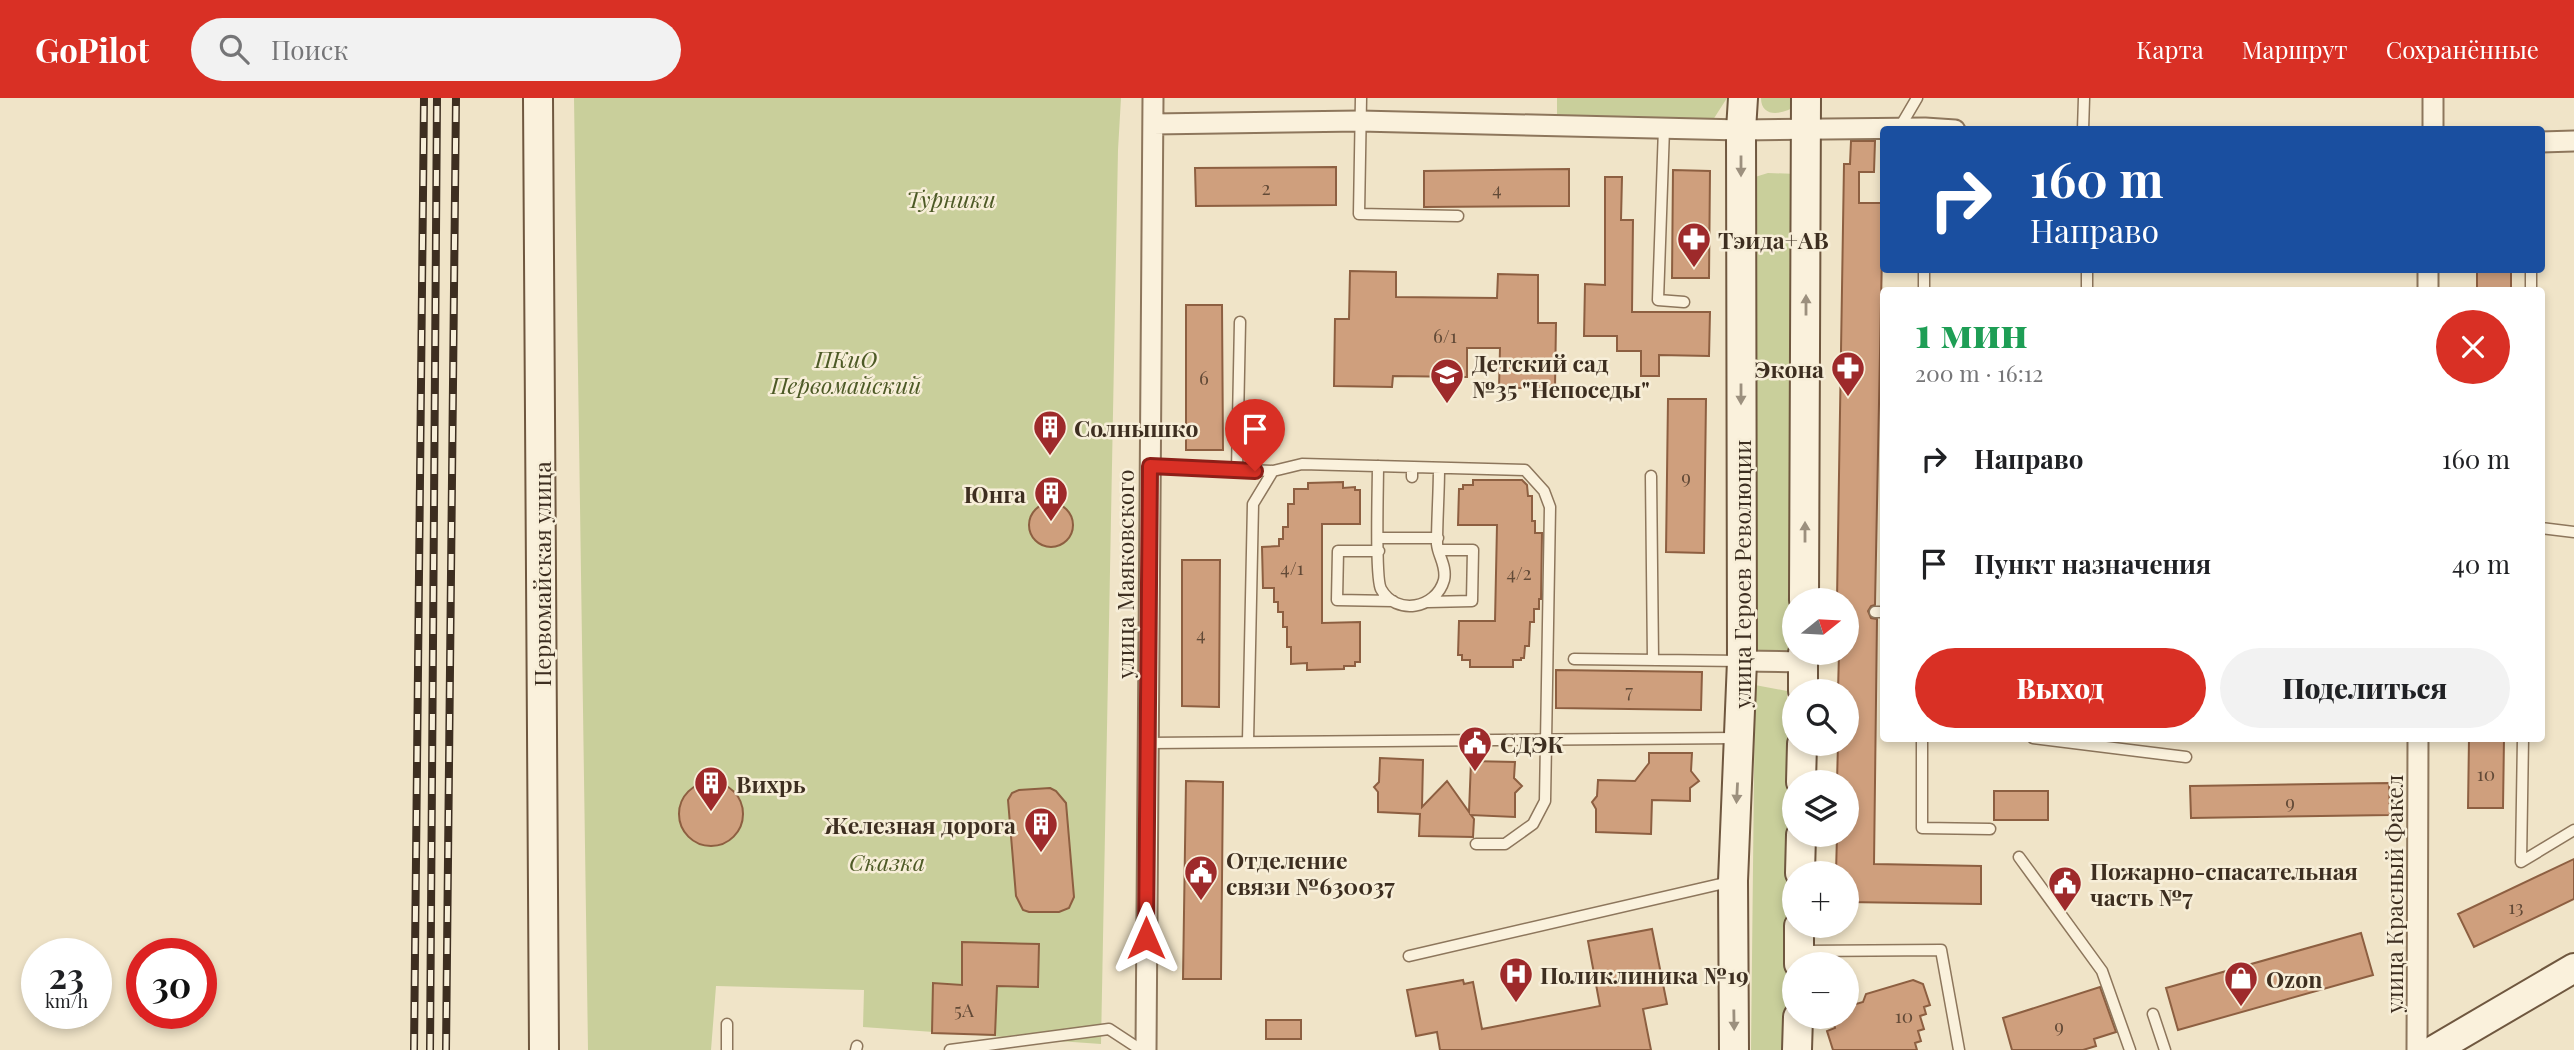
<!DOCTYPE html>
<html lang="ru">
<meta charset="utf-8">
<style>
body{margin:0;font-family:"Playfair Display",serif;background:#f2f2f2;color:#202124;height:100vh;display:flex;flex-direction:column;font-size:26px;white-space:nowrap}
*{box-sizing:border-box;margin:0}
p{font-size:23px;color:#757577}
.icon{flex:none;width:38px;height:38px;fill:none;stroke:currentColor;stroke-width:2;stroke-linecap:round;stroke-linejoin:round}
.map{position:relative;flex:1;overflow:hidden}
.drawer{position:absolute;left:1880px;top:189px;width:665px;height:455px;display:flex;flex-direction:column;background:#fff;border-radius:7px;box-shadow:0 4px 10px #0003}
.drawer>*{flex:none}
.banner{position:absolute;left:1880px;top:28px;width:665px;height:147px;border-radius:7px;box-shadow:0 4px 10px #0003;background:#1a4fa0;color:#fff;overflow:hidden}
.needle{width:46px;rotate:72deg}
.tools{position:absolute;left:1782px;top:490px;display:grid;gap:14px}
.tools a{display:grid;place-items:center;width:77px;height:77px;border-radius:50%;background:#fff;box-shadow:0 4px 10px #0003;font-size:35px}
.speed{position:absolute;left:21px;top:840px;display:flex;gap:14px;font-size:35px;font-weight:700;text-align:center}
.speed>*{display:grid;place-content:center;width:91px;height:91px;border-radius:50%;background:#fff;box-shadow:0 4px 10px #0003;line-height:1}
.speed small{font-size:18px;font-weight:400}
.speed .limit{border:10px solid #d22;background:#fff;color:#111}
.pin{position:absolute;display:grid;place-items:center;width:60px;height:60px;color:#fff;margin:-72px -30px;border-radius:50% 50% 50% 0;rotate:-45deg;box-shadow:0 0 7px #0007}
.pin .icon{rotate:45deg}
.me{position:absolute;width:77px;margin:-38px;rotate:0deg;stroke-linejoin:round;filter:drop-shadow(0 0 5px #0008)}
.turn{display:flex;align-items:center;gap:24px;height:147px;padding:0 35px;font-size:32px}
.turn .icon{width:91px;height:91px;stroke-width:2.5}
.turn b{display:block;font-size:49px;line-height:60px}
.round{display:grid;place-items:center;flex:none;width:74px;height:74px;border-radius:37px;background:#f2f2f2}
.head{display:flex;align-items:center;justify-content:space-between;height:119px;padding:0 35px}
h1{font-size:42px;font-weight:800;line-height:52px;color:#1e9e55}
.button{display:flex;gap:14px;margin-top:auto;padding:14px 35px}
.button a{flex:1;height:80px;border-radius:42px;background:#d93025;color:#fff;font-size:28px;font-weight:800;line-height:80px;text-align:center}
.button a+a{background:#f2f2f2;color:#202124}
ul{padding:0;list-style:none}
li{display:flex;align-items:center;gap:21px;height:105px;padding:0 35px}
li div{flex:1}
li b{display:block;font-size:26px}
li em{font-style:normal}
header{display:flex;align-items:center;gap:42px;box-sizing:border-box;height:98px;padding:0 35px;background:#d93025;color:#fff}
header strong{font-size:33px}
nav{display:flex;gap:38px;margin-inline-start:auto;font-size:24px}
.search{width:490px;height:63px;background:#f2f2f2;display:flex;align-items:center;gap:18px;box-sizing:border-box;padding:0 24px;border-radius:38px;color:#757577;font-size:26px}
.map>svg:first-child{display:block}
.green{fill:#c9cf9b}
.building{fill:#cf9f7d;stroke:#8d5f41;stroke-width:2}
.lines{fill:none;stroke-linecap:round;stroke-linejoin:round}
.lane-casing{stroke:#8d765c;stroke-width:13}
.street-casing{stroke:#8d765c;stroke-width:23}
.secondary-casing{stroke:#6f573f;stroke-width:32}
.lane{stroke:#faf1dc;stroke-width:10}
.street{stroke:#faf1dc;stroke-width:19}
.secondary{stroke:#faf1dc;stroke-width:28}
.rail-casing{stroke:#3d2e20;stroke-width:8}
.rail{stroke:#f7eed8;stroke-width:5;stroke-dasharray:16;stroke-linecap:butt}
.oneway{fill:#9c907e}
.route-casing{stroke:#8d1f18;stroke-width:18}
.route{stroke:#d93025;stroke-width:12}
.labels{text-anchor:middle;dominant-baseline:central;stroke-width:5;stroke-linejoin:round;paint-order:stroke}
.number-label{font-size:19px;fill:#624a37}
.park-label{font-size:23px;font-style:italic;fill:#4d5a26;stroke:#f7eed8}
.poi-label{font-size:23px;font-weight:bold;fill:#3d2e20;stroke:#f7eed8;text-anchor:start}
.street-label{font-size:23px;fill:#3d2e20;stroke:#f7eed8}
</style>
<header>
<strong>GoPilot</strong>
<div class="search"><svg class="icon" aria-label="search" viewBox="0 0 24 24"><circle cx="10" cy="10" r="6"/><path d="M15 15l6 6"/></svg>Поиск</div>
<nav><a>Карта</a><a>Маршрут</a><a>Сохранённые</a></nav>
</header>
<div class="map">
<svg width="2574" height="952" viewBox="0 0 2574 952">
<rect width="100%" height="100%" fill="#f0e4c8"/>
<!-- green -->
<path class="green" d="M574,0H1121L1118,52L1101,946L863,929L864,892L716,888L711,952H588Z
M1557,0H1727L1711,25L1557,20Z
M1761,0H1798L1796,8C1784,16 1761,21 1761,0Z
M1768,75L1798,76L1794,551C1779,558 1767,559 1753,549L1755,79Z
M1755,587L1787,593V952H1751Z"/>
<!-- building -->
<path class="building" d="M1851,43H1875L1874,74H1859V105H1883L1875,507L1871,508L1868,513L1871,520L1877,521L1874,766L1981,768V806L1846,804V775H1836L1837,737H1846V684H1837L1838,646H1846V593H1838L1839,555H1846V502H1837L1844,66H1850Z
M1336,69V107L1196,108L1195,70Z
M1569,71V108L1424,109V73Z
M1673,72L1710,73L1709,180H1672Z
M1605,79H1622L1621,122H1633L1632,214H1710L1709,258L1659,257V278H1641V253H1617V238H1584L1585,186L1605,187Z
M2477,172H2511V192H2477Z
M1350,173L1396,174V199L1497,200L1498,176L1538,177V225H1556L1555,290H1499L1500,250H1467V279L1393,278L1392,289L1334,288L1335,221H1349Z
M1186,207H1222L1223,352H1186Z
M1668,301H1706L1704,455L1666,454Z
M1473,382H1522L1527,387L1528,398H1532V423H1535V435H1542L1541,501H1539V511H1534V524H1530L1529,548H1525L1524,560H1521V562H1513V569H1470V562H1462V557H1458L1459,523H1495L1497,427H1458L1459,391H1463V387H1473Z
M1343,384V390L1355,389V392H1360V426H1322V525L1360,524V564H1355V568H1344V571L1307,572V565L1291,566V549H1287V529H1283V514H1278V504H1274V490H1263L1262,449L1279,448V441H1283V429H1288V406H1294V391H1308V385Z
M1029 427a22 22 0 1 1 44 0a22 22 0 1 1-44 0Z
M1182,462H1220L1219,609L1182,608Z
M1556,572L1702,574L1701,612L1556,610Z
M2469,640H2504L2503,710H2468Z
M1649,655H1692L1691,673L1699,683L1690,690V703L1652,702L1651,736L1596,734V711L1592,704L1597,698L1598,682L1635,683L1649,665Z
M1380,660L1423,662L1422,709L1447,683L1469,714L1471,663L1515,664L1514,680L1522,688L1515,695V719L1471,717L1474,721L1473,739L1419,738L1420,716L1378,714V694L1374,689L1379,684Z
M1186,683L1223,684L1221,881H1183Z
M679 716a32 32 0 1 1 64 0a32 32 0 1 1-64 0Z
M2389,685L2390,717L2191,720L2190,688Z
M1050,690L1056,693L1066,705L1074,799L1069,810L1059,814H1029L1023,812L1016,798L1008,702L1012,695L1019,692Z
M1994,693H2048V722H1994Z
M2574,761V801L2474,849L2458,816Z
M1652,831L1667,906L1643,911L1651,952H1440L1437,934L1416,938L1407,892L1463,882L1464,886L1473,884L1482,931L1600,908L1588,843Z
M2361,835L2373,877L2178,932L2166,890Z
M962,844L1039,846L1038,889L997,888L995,937L932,935L933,885L962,887Z
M1913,882L1923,886L1930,907L1924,909L1926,916L1920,918L1924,931L1918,933L1921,943L1915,945L1917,952H1833L1827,933L1835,930L1832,919H1846V909L1863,904L1866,896Z
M2100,889L2116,934L2094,941L2096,948L2083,952H2012L2003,920Z
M1266,922H1301V941H1266Z"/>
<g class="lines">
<!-- lane casing -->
<g class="lane-casing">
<path id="lane" d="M1361,0L1359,116L1458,118
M1900,29L1917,0
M1664,30L1658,202L1684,204
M2083,32L2084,0
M2087,172V192
M1924,192V172
M2531,192V172
M1150,368L1273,373
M1378,368C1378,388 1375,480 1381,491C1396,518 1436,511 1444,482C1447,468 1438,458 1437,446C1437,420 1439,395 1439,370
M1412,369V379
M1237,372L1240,224
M1651,378L1653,561
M2541,430L2574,434
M1379,440H1438
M1379,453H1338L1337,502L1393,503
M1428,504L1472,503L1473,452H1439
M1875,514H1883
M1574,561L1741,563
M1922,640V730L1990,731
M2033,640L2186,659
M2523,640L2521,764L2574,732
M1248,643L1253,406L1273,373L1302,366L1525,372L1544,393L1550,409L1545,703L1533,726L1505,746H1476
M1148,645L1738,640
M2019,759L2102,873L2130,952
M1803,853L1941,852L1959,952
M1409,858L1729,784
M2153,916L2165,952
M727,952V926
M856,952L857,948
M950,952L1109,931L1141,952"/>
</g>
<!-- street casing -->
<g class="street-casing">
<path id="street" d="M1153,26L1360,23L1741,32L1925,30L1955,32
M2433,32V0
M2541,44L2574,43
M2428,192V172
M1742,563L1803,564
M1146,952L1153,0
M2417,952L2418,640"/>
</g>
<!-- secondary casing -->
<g class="secondary-casing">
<path id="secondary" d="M538,0L544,952
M1804,502L1806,0
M1803,593V555
M1801,684L1802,646
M1800,775L1801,737
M1799,866V828
M1734,952L1733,783L1742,563L1741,32L1743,0
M1797,952L1798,919
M2434,952L2574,870"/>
</g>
<!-- lane -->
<use href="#lane" class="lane"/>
<!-- street -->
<use href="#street" class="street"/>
<!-- secondary -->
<use href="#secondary" class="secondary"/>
<!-- rail casing -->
<g class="rail-casing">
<path id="rail" d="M414,952L424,0
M430,952L437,0
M446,952L456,0"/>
</g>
<!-- rail -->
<use href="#rail" class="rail"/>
</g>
<!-- one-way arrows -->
<defs><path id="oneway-solid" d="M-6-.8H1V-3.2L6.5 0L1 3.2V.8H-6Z" transform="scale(1.75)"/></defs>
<g class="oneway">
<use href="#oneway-solid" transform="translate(1741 68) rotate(90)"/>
<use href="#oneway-solid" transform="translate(1806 207) rotate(-90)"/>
<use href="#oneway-solid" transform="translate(1741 296) rotate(90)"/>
<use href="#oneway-solid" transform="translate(1805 434) rotate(-90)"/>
<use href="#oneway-solid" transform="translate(1737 695) rotate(93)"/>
<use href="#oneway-solid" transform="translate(1734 922) rotate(89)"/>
</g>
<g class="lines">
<!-- route casing -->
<g class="route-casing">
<path id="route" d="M1146,840L1150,368L1255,373"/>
</g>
<!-- route -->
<use href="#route" class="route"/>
</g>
<!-- icons -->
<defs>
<g id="pharmacy-pin" transform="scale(1.75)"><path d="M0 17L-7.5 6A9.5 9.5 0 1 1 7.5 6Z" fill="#9e2a2b" stroke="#f7eed8"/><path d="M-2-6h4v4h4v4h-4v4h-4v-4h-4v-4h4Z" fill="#fff"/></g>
<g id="school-pin" transform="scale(1.75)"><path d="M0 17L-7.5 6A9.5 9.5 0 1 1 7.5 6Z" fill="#9e2a2b" stroke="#f7eed8"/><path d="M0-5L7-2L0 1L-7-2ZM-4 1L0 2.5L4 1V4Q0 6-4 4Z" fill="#fff"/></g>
<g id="building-pin" transform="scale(1.75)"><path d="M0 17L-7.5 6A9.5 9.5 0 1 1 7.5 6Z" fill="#9e2a2b" stroke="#f7eed8"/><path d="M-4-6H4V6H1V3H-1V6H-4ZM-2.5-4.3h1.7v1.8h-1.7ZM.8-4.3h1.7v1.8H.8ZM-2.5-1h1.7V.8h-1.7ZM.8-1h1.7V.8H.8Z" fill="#fff"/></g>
<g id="civic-pin" transform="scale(1.75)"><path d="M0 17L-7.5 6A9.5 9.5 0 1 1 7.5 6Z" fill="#9e2a2b" stroke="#f7eed8"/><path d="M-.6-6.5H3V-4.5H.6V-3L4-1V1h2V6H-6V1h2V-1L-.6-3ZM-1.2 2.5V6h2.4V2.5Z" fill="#fff"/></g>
<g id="hospital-pin" transform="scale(1.75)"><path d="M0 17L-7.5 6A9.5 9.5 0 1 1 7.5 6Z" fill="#9e2a2b" stroke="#f7eed8"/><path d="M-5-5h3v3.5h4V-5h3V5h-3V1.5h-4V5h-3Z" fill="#fff"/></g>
<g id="shop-pin" transform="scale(1.75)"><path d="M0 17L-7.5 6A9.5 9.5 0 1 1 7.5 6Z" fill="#9e2a2b" stroke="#f7eed8"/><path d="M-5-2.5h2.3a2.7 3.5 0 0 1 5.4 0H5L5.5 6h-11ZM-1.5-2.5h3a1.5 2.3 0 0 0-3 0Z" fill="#fff"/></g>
</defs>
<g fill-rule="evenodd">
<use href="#pharmacy-pin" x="1694" y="141"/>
<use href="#pharmacy-pin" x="1848" y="270"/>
<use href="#school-pin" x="1447" y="277"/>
<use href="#building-pin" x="1050" y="329"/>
<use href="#building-pin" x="1051" y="395"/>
<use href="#civic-pin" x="1475" y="645"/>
<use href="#building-pin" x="711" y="685"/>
<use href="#building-pin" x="1041" y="726"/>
<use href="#civic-pin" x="1201" y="774"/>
<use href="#civic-pin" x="2065" y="785"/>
<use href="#hospital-pin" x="1516" y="876"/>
<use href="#shop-pin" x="2241" y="880"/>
</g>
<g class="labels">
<!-- number labels -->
<g class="number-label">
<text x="1266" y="89">2</text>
<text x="1497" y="90">4</text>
<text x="1445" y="237">6/1</text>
<text x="1204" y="279">6</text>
<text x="1686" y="378">9</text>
<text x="1292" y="469">4/1</text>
<text x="1519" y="474">4/2</text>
<text x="1201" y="535">4</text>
<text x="1629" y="592">7</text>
<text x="2486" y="675">10</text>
<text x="2290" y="703">9</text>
<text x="2516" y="808">13</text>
<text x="964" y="911">5А</text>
<text x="1904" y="917">10</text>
<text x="2059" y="927">9</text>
</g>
<!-- park labels -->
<g class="park-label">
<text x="951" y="100">Турники</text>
<text x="846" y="260">ПКиО<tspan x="846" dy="26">Первомайский</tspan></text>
<text x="887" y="763">Сказка</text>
</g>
<!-- poi labels -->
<g class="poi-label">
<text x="1718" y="141">Тэида+АВ</text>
<text x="1472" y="264">Детский сад<tspan x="1472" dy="26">№35 "Непоседы"</tspan></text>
<text x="1824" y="270" text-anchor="end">Экона</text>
<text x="1074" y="329">Солнышко</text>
<text x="1026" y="395" text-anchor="end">Юнга</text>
<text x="1500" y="645">СДЭК</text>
<text x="736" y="685">Вихрь</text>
<text x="1016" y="726" text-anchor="end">Железная дорога</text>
<text x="1226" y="761">Отделение<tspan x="1226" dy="26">связи №630037</tspan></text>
<text x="2090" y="772">Пожарно-спасательная<tspan x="2090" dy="26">часть №7</tspan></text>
<text x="1540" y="876">Поликлиника №19</text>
<text x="2266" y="880">Ozon</text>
</g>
<!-- street labels -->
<g class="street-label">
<text transform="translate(541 476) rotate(-90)">Первомайская улица</text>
<text transform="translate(1124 476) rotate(-90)">улица Маяковского</text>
<text transform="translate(1741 476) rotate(-90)">улица Героев Революции</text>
<text transform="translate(2393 796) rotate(-90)">улица Красный Факел</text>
</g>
</g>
</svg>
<div class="tools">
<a><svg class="needle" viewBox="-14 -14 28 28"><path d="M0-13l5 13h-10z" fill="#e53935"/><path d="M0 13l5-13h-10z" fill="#757577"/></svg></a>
<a><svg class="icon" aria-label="search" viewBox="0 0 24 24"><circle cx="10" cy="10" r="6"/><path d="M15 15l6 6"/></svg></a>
<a><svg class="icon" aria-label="layers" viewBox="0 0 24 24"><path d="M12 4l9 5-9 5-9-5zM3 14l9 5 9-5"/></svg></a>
<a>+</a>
<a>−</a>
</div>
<div class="speed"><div>23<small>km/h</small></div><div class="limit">30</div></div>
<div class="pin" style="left:1255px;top:373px;background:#d93025"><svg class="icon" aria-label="arrive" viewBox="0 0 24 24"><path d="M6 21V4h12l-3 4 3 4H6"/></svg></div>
<svg class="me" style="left:1146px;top:840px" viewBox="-20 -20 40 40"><path d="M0-17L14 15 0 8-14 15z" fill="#d93025" stroke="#fff" stroke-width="4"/></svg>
<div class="banner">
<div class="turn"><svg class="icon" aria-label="right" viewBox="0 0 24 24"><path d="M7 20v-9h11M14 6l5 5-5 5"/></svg><div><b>160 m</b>Направо</div></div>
</div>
<section class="drawer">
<div class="head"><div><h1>1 мин</h1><p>200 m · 16:12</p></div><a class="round" style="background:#d93025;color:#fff"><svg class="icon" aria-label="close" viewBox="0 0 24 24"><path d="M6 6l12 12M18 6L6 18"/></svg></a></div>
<ul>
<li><svg class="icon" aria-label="right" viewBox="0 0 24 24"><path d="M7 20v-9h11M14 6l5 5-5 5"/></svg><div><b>Направо</b></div><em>160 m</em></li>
<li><svg class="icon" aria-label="arrive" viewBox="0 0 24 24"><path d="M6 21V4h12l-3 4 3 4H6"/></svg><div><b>Пункт назначения</b></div><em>40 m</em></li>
</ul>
<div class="button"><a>Выход</a><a>Поделиться</a></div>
</section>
</div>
